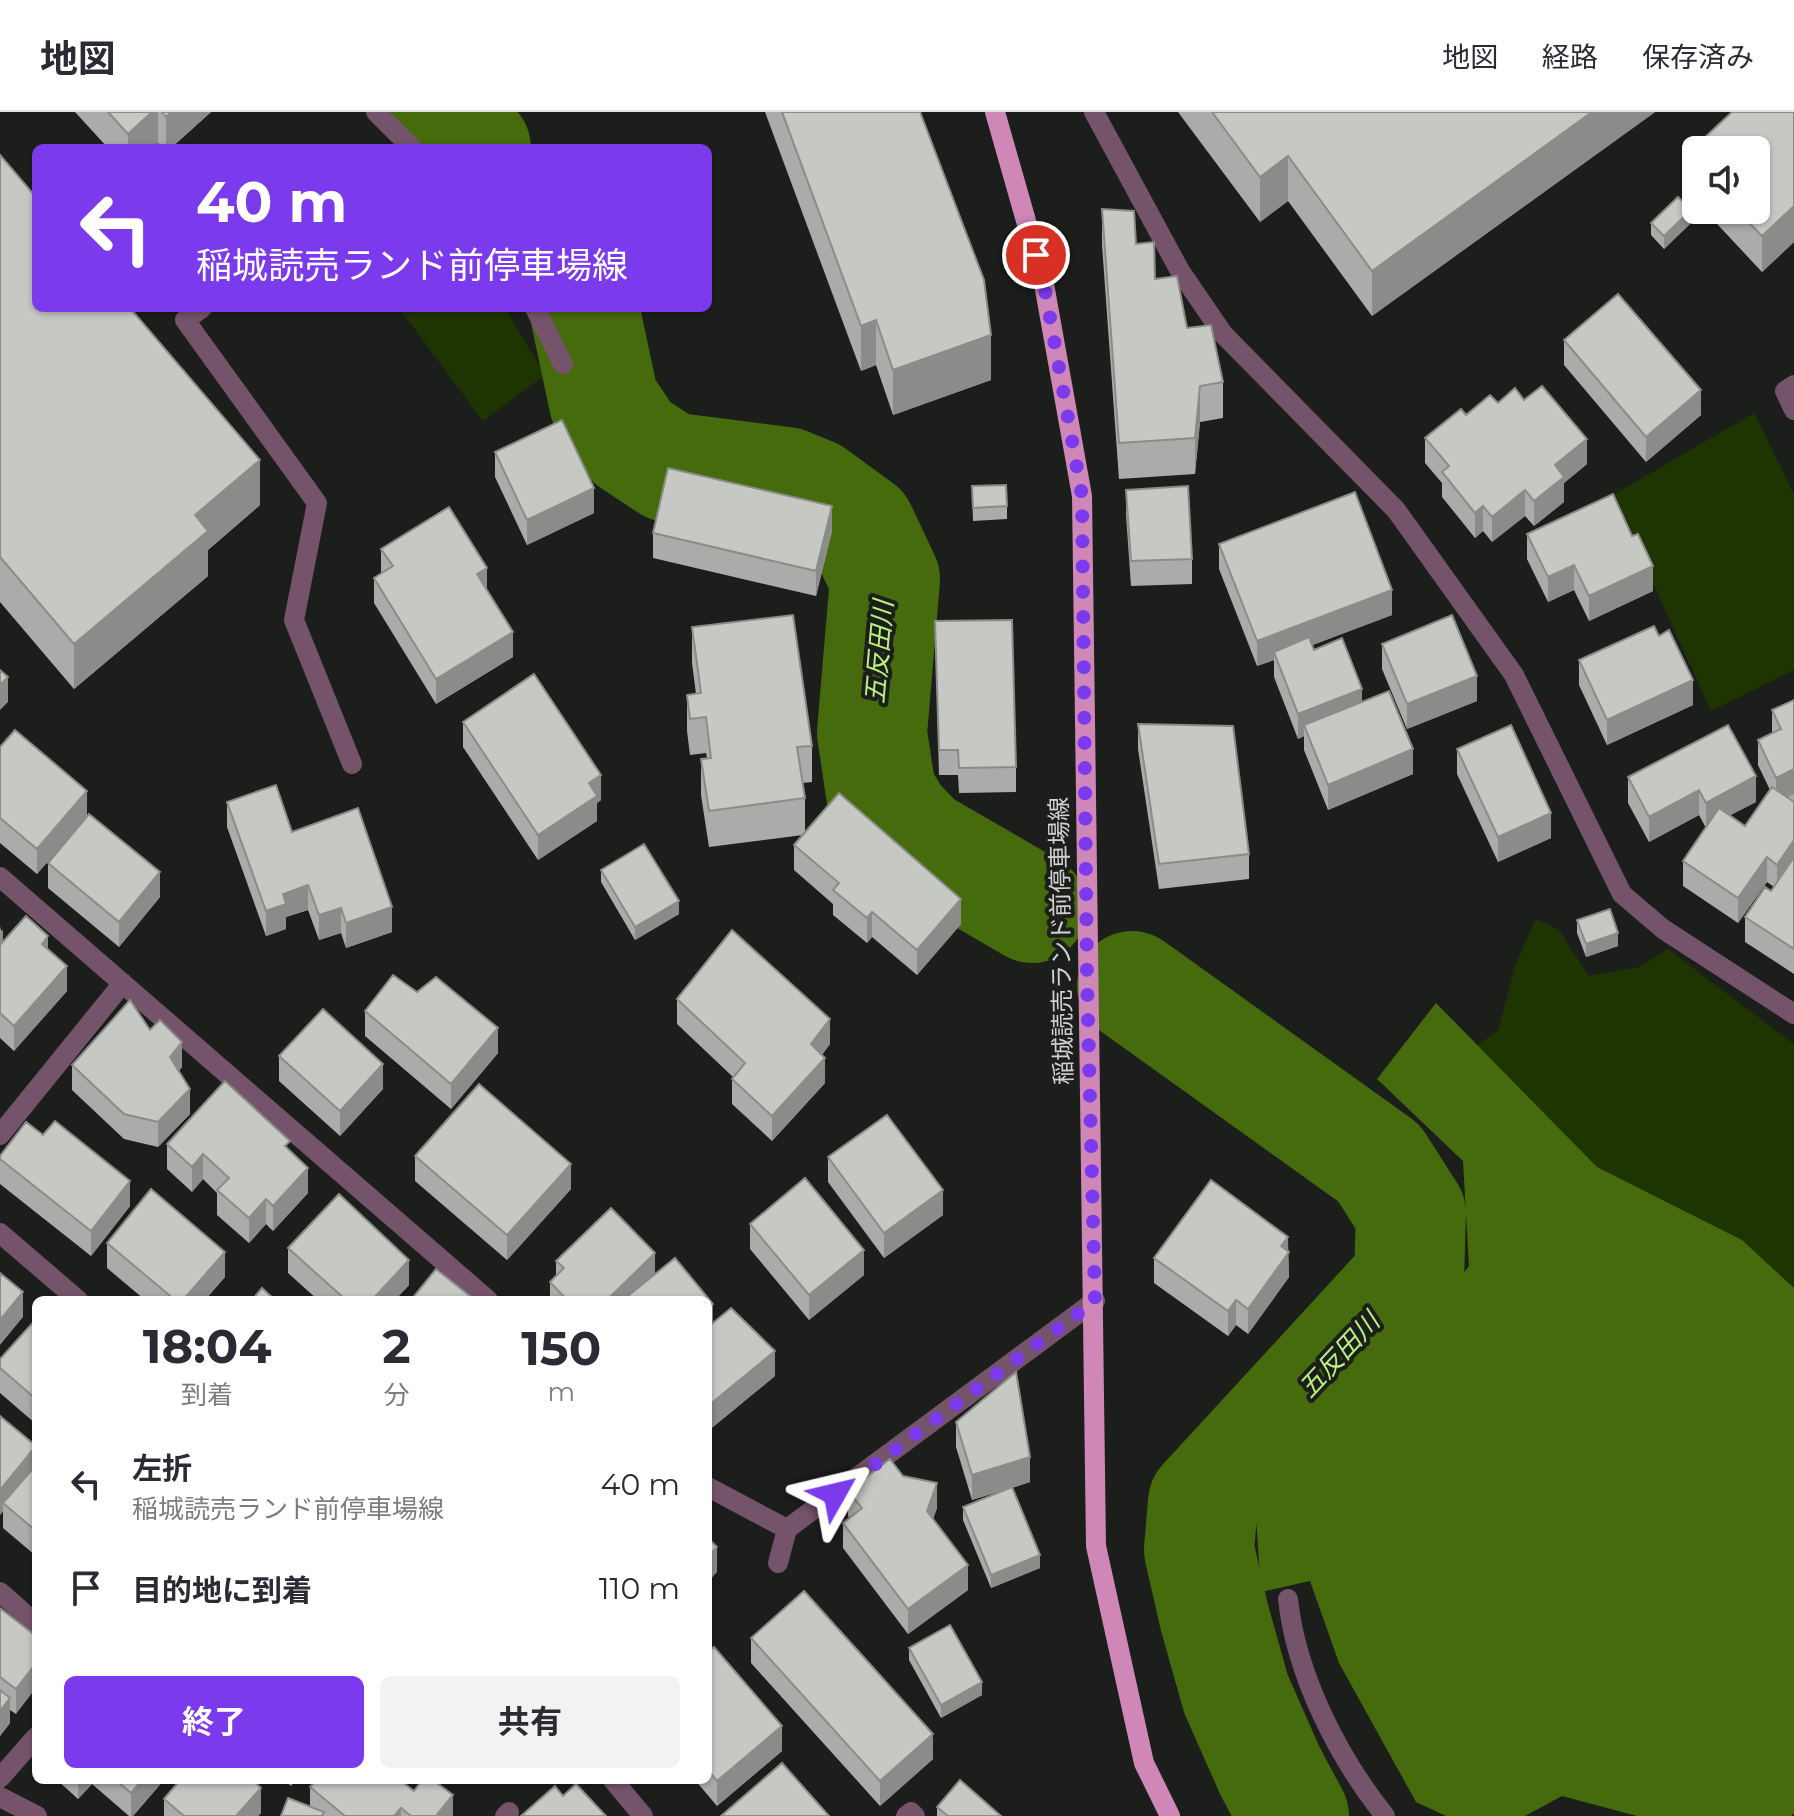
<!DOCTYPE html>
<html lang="ja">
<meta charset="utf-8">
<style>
body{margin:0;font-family:Montserrat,"Noto Sans JP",sans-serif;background:#f2f2f3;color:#2b2b33;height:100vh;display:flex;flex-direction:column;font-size:30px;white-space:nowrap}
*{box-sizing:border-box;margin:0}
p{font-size:26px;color:#7c7c81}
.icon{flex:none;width:44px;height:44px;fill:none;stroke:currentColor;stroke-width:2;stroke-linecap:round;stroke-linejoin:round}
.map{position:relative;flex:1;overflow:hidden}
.panel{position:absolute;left:32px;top:1184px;width:680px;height:488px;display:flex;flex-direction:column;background:#fff;border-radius:12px;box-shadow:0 2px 6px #0004}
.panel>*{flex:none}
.hud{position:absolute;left:32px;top:32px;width:680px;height:168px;border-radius:12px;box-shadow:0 2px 6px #0004;background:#7c3aed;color:#fff;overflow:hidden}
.tools{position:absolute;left:1682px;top:24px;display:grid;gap:16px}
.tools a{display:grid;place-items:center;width:88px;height:88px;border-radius:12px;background:#fff;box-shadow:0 2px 6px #0004;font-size:40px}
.pin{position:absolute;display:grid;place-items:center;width:68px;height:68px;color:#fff;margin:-34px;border:4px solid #fff;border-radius:50%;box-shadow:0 2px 8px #0007}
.me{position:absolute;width:88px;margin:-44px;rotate:53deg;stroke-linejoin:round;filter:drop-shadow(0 0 6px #0008)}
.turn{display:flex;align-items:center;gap:28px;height:168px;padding:0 32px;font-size:36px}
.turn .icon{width:104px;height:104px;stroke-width:2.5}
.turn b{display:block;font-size:56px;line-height:68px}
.eta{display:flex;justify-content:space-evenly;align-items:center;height:136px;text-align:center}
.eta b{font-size:48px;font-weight:700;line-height:56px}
.cta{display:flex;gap:16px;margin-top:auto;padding:16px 32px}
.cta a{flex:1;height:92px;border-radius:12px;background:#7c3aed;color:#fff;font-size:32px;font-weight:700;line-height:92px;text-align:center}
.cta a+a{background:#f2f2f3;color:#2b2b33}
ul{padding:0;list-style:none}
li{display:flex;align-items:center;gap:24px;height:104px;padding:0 32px}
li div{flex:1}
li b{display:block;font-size:30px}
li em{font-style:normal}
header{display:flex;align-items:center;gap:48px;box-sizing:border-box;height:112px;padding:0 40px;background:#fff;border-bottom:2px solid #e1e1e2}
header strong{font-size:38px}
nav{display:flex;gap:44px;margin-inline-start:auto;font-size:28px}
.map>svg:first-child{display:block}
.green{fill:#1f3501}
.water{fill:#456b0c}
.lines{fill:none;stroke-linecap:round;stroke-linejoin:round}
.river{stroke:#456b0c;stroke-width:110}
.minor{stroke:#75536a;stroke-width:20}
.major{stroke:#ce87b7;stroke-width:20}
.wall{fill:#aaaca9}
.shaded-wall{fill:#8b8c89}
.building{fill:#c6c8c4;stroke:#8b8c89;stroke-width:2}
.route{stroke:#7c3aed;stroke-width:14;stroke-dasharray:0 25.2}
.labels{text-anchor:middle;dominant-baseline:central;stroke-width:8;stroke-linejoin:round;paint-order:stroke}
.street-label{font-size:24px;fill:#d0d2cf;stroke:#1c1e1b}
.water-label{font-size:26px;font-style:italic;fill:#b8f07e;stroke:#1c1e1b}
</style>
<header>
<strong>地図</strong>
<nav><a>地図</a><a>経路</a><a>保存済み</a></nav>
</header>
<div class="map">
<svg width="1794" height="1704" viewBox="0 0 1794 1704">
<rect width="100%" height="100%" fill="#1c1e1b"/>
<!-- green -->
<path class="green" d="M399,196H505L545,263L483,309Z
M1754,301L1794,382V558L1711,599L1613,383Z
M1536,807L1558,817L1589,864L1639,855L1668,837L1794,932V1176L1742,1128L1597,1055L1477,933L1498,919L1516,851Z"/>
<!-- water -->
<path class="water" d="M1436,891L1597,1055L1742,1128L1794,1176V1701L1791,1704H1637L1562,1684L1525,1704H1446L1416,1690L1339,1551L1310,1469L1261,1480L1256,1405L1379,1271L1469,1154L1463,1049L1377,967Z"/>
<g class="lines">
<!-- river -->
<path class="river" d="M446,0L476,36
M584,196L604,290L631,330L669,355L786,370L813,381L861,416L885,467L872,621L881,681L897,707L920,731L1032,796
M1132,874L1379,1051L1411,1101L1409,1166L1203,1390L1199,1438L1214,1504L1236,1582L1270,1659L1294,1704"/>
<!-- minor -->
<path class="minor" d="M376,0L412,36
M1094,0L1180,159L1223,222L1396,398L1514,563L1622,782L1663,817L1794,902
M202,196L185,208L317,391L294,508L352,652
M535,196L563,252
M1794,273L1785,279L1794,298
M0,765L488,1188
M0,1023L123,871
M0,1121L78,1188
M708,1375L787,1417
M778,1451L787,1417L1095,1189
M0,1480L36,1512
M1288,1487C1296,1563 1338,1645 1385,1704
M0,1666L36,1625
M613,1668L643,1704
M0,1685L37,1704
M505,1704L509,1700
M906,1704L911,1700L915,1704"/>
<!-- major -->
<path class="major" d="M995,0L1044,172L1082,384L1096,1434L1144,1651L1170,1704"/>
</g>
<!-- wall -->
<path class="wall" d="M75,0H211L171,36H162L158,31L152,36H108Z
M765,0H920L991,268L893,303L876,253L861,259Z
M1178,0H1655L1372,204L1288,89L1260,110Z
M1732,0H1794V130L1762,160L1704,98H1756V38H1696V90L1686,79V43Z
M0,43L260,393L208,438V464L74,577L0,490Z
M1102,97L1136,132L1155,167L1223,270V306L1200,310L1195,362L1119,367L1102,133Z
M1651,111H1691L1664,137L1651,123Z
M1564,228L1701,303L1646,350L1564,253Z
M1524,288L1587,352L1564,371V390L1534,414L1525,404L1492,430L1483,419L1475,426L1442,385V371L1425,351V326L1466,303L1498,291Z
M495,340L594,401L527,433L495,365Z
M972,374L1007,394V407L973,409Z
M1126,378L1192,447V472L1131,474L1126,403Z
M832,419L816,484L653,446V421Z
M1527,422L1653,479L1589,509L1574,478L1548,490L1527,447Z
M1219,432L1392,503L1312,533L1314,538L1362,590L1413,662L1328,698L1304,638V624L1298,627L1274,565V548L1257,554L1219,457Z
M381,437L487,479L513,545L436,592L374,491V466L381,461Z
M935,509L1016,655V680L959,681L958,663H939Z
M692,515L812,634V670L802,671L805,686V721L961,812L917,863L872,825L867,831L833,803V792L794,758V733L803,723L709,735L701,683V647L707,646L706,641L690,643L687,619V583L696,582L692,551Z
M1659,524L1693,593L1607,633L1579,573V548Z
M1382,532L1477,589L1407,617L1382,557Z
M1794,588V862L1745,830V805L1774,775L1767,770L1738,811L1683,774V749L1706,716L1699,703L1649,730L1628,691V665L1756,690L1730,703L1745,714L1770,678L1758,653V628L1772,621V598Z
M463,610L601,688L597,691V709L538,748L463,635Z
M1138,612L1249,742V767L1159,777L1138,637Z
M0,635L87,704L37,762L0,731Z
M1457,637L1551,726L1498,750L1457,662Z
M227,690L292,720L392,820L346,836L341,821L319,828L308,798L286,805V817L266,824L227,715Z
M48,751L160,785L119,835L48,776Z
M601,758L679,802L635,828L601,770Z
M1577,808L1618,834L1586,845L1577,821Z
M0,814L3,829L48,838L67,879L14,939L0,926Z
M417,880L498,941L451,997L365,924V899Z
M677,887L830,932L822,943L825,971L772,1029L732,992V967L733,965L677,912Z
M150,918L182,955L179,959L190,1002L158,1035L124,1027L72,978V953Z
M279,944L383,977L340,1024L279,969Z
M167,1032L290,1039L308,1081L273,1119L266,1112L249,1131L217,1103V1081L203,1067L192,1080L167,1057Z
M0,1044L130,1094L91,1144L0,1072Z
M415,1044L571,1077L507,1148L415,1069Z
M828,1045L943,1103L884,1146L828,1070Z
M611,1096L655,1141V1162L675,1146L713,1192V1211L731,1196L775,1239V1264L708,1319V1188H550V1170L556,1164V1149Z
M750,1112L864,1163L809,1208L750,1137Z
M107,1131L225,1165L205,1188H145L107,1156Z
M288,1136L409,1173L395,1188H318L288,1161Z
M1288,1139L1289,1165L1248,1222L1236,1213L1228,1224L1154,1171V1146Z
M36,1207V1312L0,1281V1247Z
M0,1304L36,1334V1444L3,1416V1399L0,1403Z
M956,1310L1030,1370L1012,1376L1040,1456L991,1476L963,1408V1395L1000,1379L972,1388L956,1335Z
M903,1364L937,1396L933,1407L968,1478L908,1522L843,1436V1411L850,1406L848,1404V1379Z
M0,1496L36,1524L16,1602L10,1598V1611L0,1624Z
M751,1526L933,1647L880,1694L751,1551Z
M909,1536L982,1583L941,1606L909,1548Z
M708,1540L782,1639L717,1694L695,1668H708Z
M57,1668H164L133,1704H129L92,1672L78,1687Z
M284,1668H296L291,1674Z
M310,1675L414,1679L453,1704H281L310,1695Z
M164,1687L261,1701L258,1704H164Z
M937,1695L1001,1704H937Z"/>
<!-- shaded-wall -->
<path class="shaded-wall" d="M152,0H158V31L152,36H128V22Z
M171,0H211L171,36H166V5Z
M1592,0H1655L1372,204V159Z
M1288,44V89L1260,110V65Z
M1794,94V130L1762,160V124Z
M1691,98V111L1664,137V124Z
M876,208V253L861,259V214Z
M991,223V268L893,303V258Z
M1200,274V310L1195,362V326Z
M1701,278V303L1646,350V325Z
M1587,327V352L1564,371V390L1534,414V389L1555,353Z
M260,348V393L208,438V464L74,577V532L195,403Z
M594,376V401L527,433V408Z
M1525,378V404L1492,430V405Z
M832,394V419L816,484V459Z
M1483,394V419L1475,426V401Z
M1574,453V478L1548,490V465Z
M1653,454V479L1589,509V484Z
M487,456V481L477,462Z
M1392,478V503L1276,547L1274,540V548L1257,554V529Z
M513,520V545L436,592V567Z
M1477,564V589L1407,617V592Z
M8,565V590L0,598V573Z
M1693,568V593L1607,633V608Z
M1362,577V602L1304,613V624L1298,627V602Z
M1413,637V662L1328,698V673Z
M1794,657V682L1776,691V666Z
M601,663V688L597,691V709L538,748V723L589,671Z
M1756,664V690L1706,716V691Z
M1699,678V703L1649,730V705Z
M87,679V704L37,762V737Z
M1551,701V726L1498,750V725Z
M1794,728V753L1777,778V753Z
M1767,745V770L1738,811V786Z
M160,760V785L119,835V810Z
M308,773V798L286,805V817L266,824V799L283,782Z
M961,787V812L917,863V838Z
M679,789V802L635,828V815Z
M392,795V820L346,836V811Z
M341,796V821L319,828V803Z
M872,800V825L867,831V806Z
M3,817V830L0,833V821Z
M1618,821V834L1586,845V832Z
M48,824V849L42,832Z
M67,854V879L14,939V914Z
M830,907V932L811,957V932Z
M498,916V941L451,997V972Z
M182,930V955L170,970V945Z
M825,946V971L772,1029V1004Z
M383,952V977L340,1024V999Z
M190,977V1002L158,1035V1010Z
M203,1042V1067L192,1080V1055Z
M571,1052V1077L507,1148V1123Z
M308,1056V1081L273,1119V1094Z
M130,1069V1094L91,1144V1119Z
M943,1078V1103L884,1146V1121Z
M266,1087V1112L249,1131V1106Z
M1288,1125L1289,1165L1248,1222V1197L1281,1134Z
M864,1138V1163L809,1208V1183Z
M225,1140V1165L205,1188H183Z
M655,1141V1166L633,1188H607Z
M409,1148V1173L395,1188H372Z
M23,1180V1205L0,1233V1208Z
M1236,1188V1213L1228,1224V1199Z
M713,1192V1217L708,1221V1196Z
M775,1239V1264L708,1319V1294Z
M36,1335V1360L3,1391V1399L0,1403V1378Z
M1030,1345V1370L972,1388V1363Z
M937,1371V1396L927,1424V1399Z
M717,1435V1460L708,1470V1445Z
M1040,1443V1456L991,1476V1463Z
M968,1453V1478L908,1522V1497Z
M36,1551V1576L16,1602V1577Z
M982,1570V1583L941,1606V1593Z
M10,1586V1611L0,1624V1599Z
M782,1614V1639L717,1694V1669Z
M933,1622V1647L880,1694V1669Z
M78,1668H92V1672L78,1687Z
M142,1668H164L133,1704H131V1681Z
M261,1676V1701L258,1704H236Z
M453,1683V1704H436Z
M401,1696V1704H394Z"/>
<!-- building -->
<path class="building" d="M108,0H152L128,22Z
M162,0H171L166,5Z
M782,0H920L984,168L991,223L893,258L876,208L861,214Z
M1212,0H1592L1372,159L1288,44L1260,65Z
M1732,0H1794V94L1762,124L1737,98H1756V38H1696V54L1686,43Z
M0,43L36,85V196H130L260,348L195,403L208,419L74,532L0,445Z
M1678,85L1691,98L1664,124L1651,111Z
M1102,97L1134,99L1136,132L1154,130L1155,167L1177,164L1187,216L1211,213L1223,270L1200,274L1195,326L1119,331Z
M1618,182L1701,278L1646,325L1564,228Z
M1542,274L1587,327L1555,353L1564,365L1534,389L1525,378L1492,405L1483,394L1475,401L1442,360L1449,354L1425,326L1461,297L1466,303L1490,283L1498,291L1515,276L1524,288Z
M562,308L594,376L527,408L495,340Z
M668,356L832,394L816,459L653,421Z
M1006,373L1007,394L973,396L972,374Z
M1188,374L1192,447L1131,449L1126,378Z
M1355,380L1392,478L1257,529L1219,432Z
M1613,382L1632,424L1638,422L1653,454L1589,484L1574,453L1548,465L1527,422Z
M449,395L487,456L477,462L513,520L436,567L374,466L393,454L381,437Z
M793,503L812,634L797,635L805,686L709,699L701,647L711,646L706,605L690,607L687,583L701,581L692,515Z
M1452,503L1477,564L1407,592L1382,532Z
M1012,508L1016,655L959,656L958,638H939L935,509Z
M1654,514L1659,524L1669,518L1693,568L1607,608L1579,548Z
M1309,525L1314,538L1342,526L1362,577L1298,602L1274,540Z
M0,558L8,565L0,573Z
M534,562L601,663L589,671L597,684L538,723L463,610Z
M1389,579L1413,637L1328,673L1304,613Z
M1794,588V657L1776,666L1758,628L1781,617L1772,598Z
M1138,612L1233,614L1249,742L1159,752Z
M1511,613L1551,701L1498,725L1457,637Z
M1728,613L1756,664L1706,691L1699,678L1649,705L1628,665Z
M15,618L87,679L37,737L0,706V635Z
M276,673L292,720L358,696L392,795L346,811L341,796L319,803L308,773L283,782L286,792L266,799L227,690Z
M1772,675L1794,690V728L1777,753L1767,745L1738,786L1683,749L1719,696L1745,714Z
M839,681L961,787L917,838L872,800L867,806L833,778L839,771L794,733Z
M89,702L160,760L119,810L48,751Z
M644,732L679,789L635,815L601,758Z
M1794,745V837L1745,805L1765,775L1771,779Z
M1610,797L1618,821L1586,832L1577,808Z
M26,804L48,824L42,832L67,854L14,914L0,901V833Z
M732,818L830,907L811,932L825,946L772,1004L732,967L745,951L677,887Z
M393,863L417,880L436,865L498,916L451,972L365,899Z
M130,888L150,918L160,908L182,930L170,945L190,977L158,1010L124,1002L72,953Z
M323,897L383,952L340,999L279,944Z
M225,969L290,1029L285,1034L308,1056L273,1094L266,1087L249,1106L217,1078L229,1066L203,1042L192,1055L167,1032Z
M479,972L571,1052L507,1123L415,1044Z
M887,1003L943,1078L884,1121L828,1045Z
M55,1009L130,1069L91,1119L0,1047V1044L26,1010L43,1023Z
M805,1066L864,1138L809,1183L750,1112Z
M1211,1068L1288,1125L1281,1134L1289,1140L1248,1197L1236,1188L1228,1199L1154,1146Z
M151,1077L225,1140L183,1188H175L107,1131Z
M339,1082L409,1148L372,1188H346L288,1136Z
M611,1096L655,1141L607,1188H567L550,1170L564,1156L556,1149Z
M675,1146L713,1192L708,1196V1188H623Z
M436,1157L475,1188H411Z
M0,1161L23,1180L0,1208Z
M262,1176L275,1188H252Z
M731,1196L775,1239L708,1294V1215Z
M36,1207V1287L0,1256V1247Z
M1016,1260L1030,1345L972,1363L956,1310Z
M0,1304L36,1334L0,1378Z
M890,1347L903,1364L937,1371L927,1399L968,1453L908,1497L843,1411L862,1396L848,1379Z
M36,1353V1419L3,1391Z
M1012,1375L1040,1443L991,1463L963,1395Z
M708,1426L717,1435L708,1445Z
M804,1479L933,1622L880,1669L751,1526Z
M0,1496L36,1524V1551L16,1577L0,1565Z
M950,1513L982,1570L941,1593L909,1536Z
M714,1535L782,1614L717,1669L708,1658V1540Z
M0,1578L10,1586L0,1599Z
M782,1651L829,1704H721Z
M116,1668H142L131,1681Z
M180,1668H253L261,1676L236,1704H184L164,1687Z
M316,1668H400L414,1679L422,1668H433L453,1683L436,1704H411L401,1696L394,1704H345L310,1675Z
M960,1668L1001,1704H948L937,1695Z
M576,1672L606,1704H521L555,1674L563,1684Z
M288,1686L324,1700L322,1704H281Z"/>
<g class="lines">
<!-- route -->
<path class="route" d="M835,1382L1095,1189L1087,865L1082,384L1044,172L1036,143"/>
</g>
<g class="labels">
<!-- street labels -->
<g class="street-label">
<text transform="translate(1061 829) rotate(-91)">稲城読売ランド前停車場線</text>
</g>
<!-- water labels -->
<g class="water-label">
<text transform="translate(879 540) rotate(-85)">五反田川</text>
<text transform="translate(1339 1243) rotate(-47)">五反田川</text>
</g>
</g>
</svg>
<div class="tools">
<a><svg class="icon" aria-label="sound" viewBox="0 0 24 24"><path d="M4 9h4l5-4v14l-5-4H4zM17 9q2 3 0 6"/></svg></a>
</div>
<div class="pin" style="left:1036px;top:143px;background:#d93025"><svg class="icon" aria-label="arrive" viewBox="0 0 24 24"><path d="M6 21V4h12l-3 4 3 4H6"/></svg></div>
<svg class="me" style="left:835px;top:1382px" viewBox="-20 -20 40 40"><path d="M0-17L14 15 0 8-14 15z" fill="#7c3aed" stroke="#fff" stroke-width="4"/></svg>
<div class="hud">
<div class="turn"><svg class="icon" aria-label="left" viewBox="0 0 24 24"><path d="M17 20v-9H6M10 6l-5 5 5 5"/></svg><div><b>40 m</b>稲城読売ランド前停車場線</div></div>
</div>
<section class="panel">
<div class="eta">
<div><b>18:04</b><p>到着</p></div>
<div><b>2</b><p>分</p></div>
<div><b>150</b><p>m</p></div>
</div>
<ul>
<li><svg class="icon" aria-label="left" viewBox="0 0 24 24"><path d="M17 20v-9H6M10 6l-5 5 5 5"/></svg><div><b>左折</b><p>稲城読売ランド前停車場線</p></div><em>40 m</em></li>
<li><svg class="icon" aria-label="arrive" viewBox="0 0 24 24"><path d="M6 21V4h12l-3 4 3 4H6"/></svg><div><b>目的地に到着</b></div><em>110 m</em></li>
</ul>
<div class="cta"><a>終了</a><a>共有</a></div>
</section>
</div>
